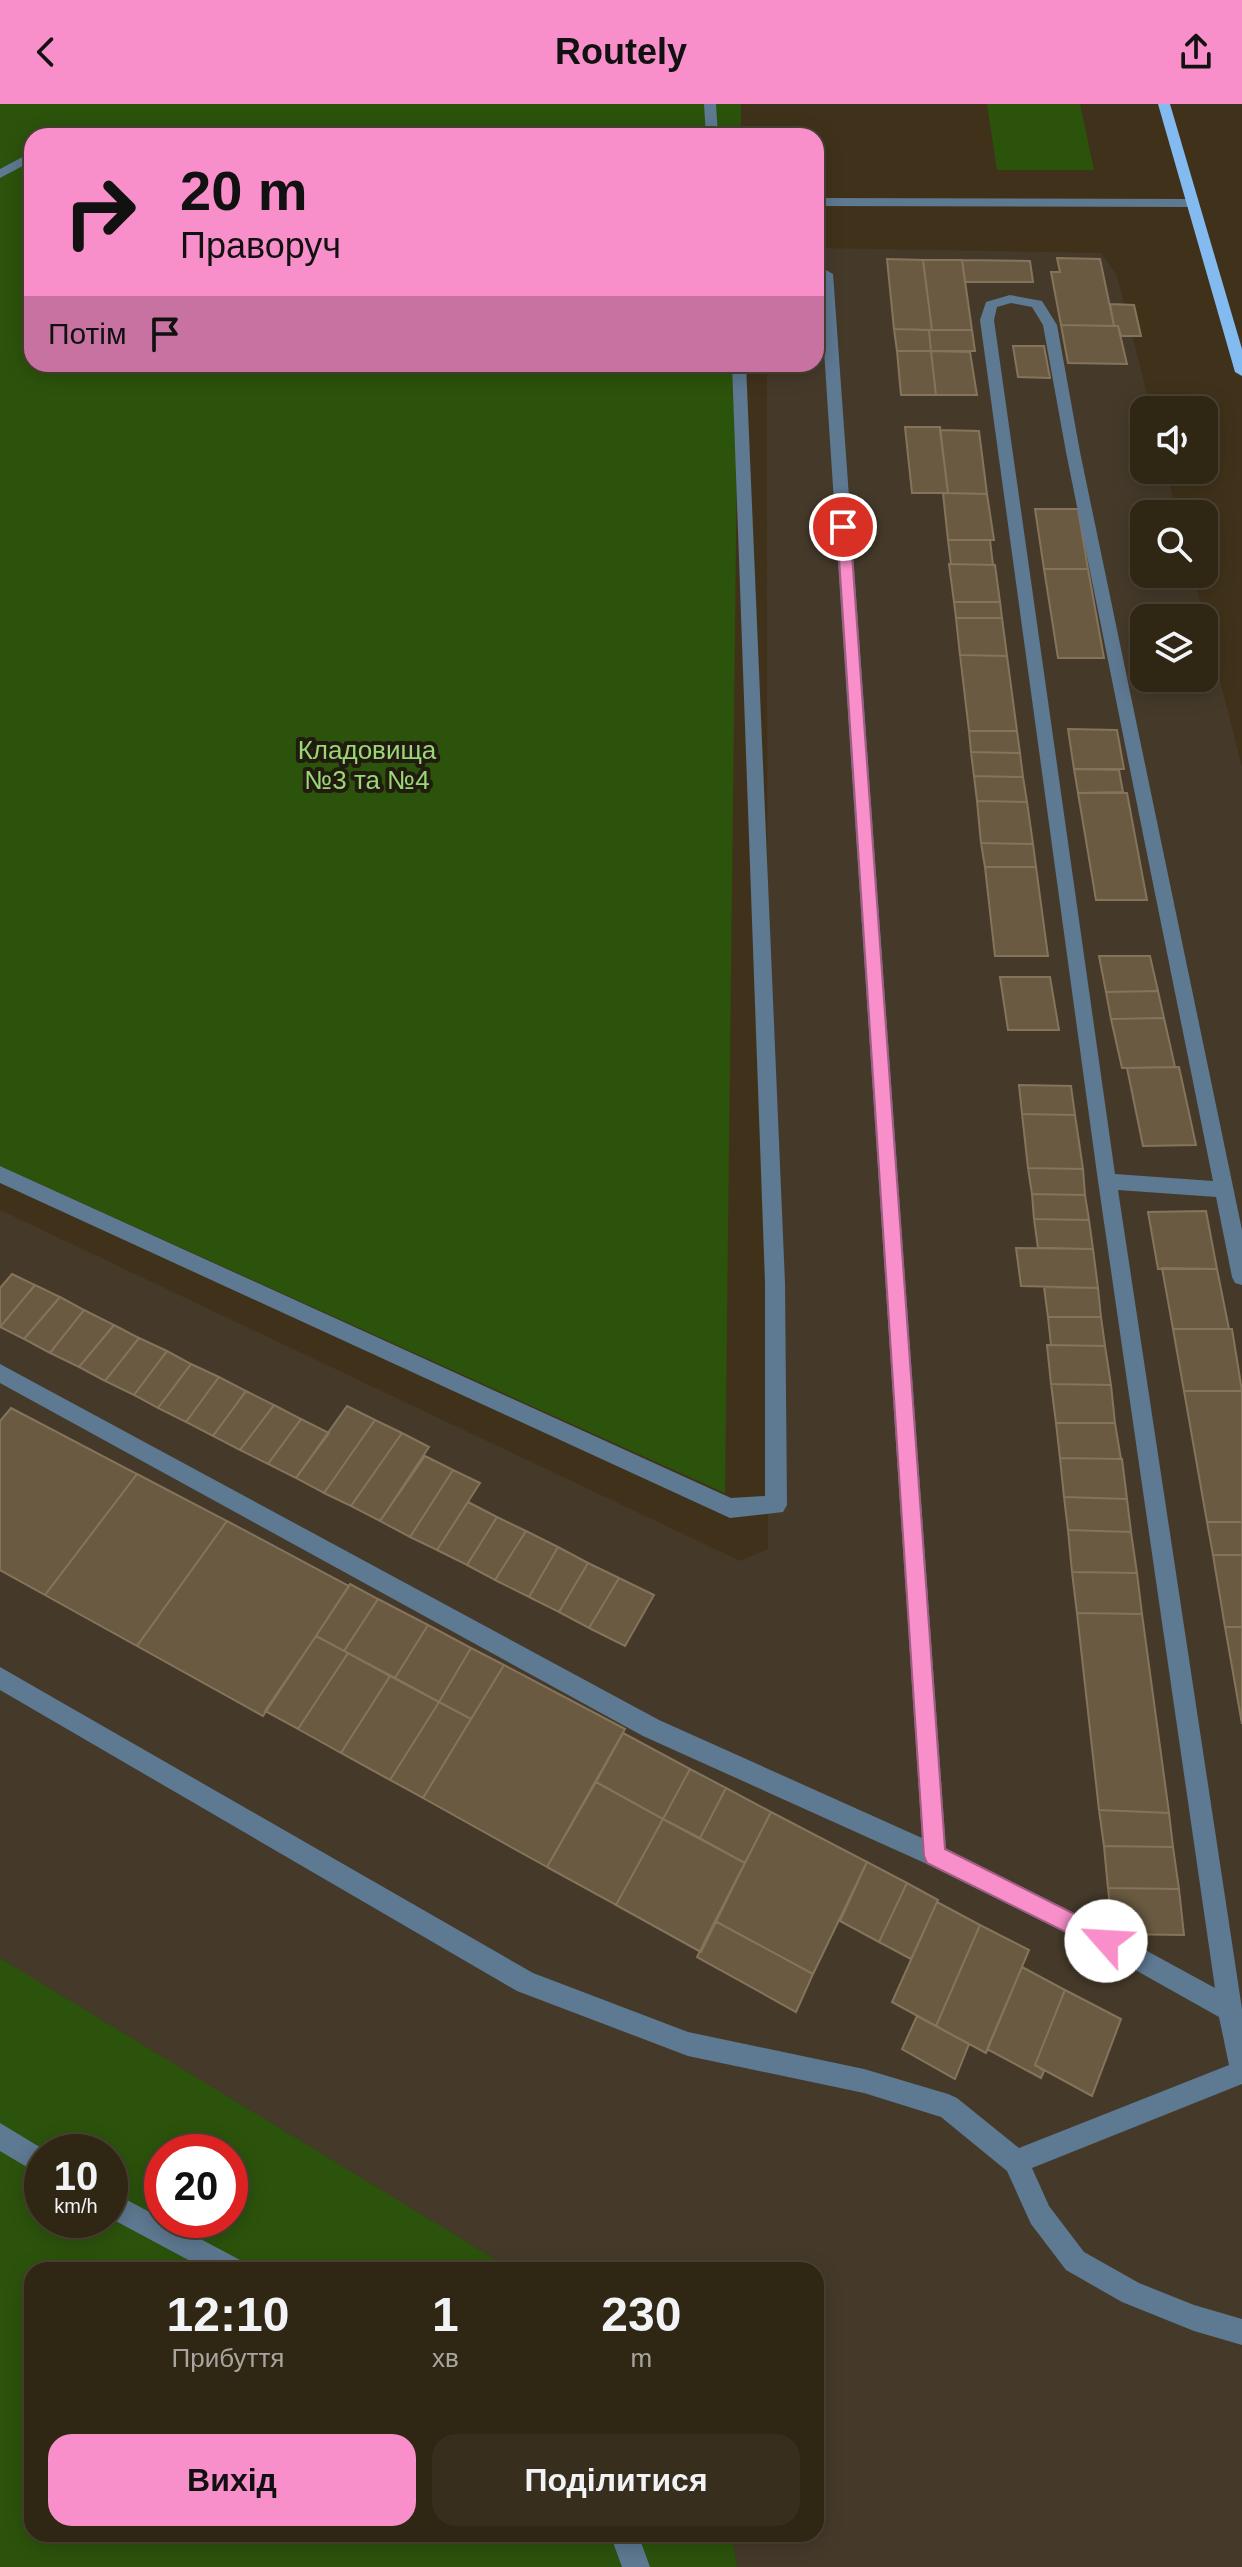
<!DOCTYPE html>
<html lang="uk">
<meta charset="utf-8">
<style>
body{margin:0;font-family:Helvetica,sans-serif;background:#382e1d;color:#f1f3f6;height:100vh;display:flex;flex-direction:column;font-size:30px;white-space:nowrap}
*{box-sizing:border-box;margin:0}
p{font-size:26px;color:#a8a5a0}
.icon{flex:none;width:44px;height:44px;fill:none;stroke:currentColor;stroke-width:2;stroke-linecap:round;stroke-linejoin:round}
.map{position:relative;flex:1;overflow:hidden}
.sheet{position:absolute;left:24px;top:2158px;width:800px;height:280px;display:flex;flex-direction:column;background:#302614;border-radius:24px;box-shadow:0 4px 20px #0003,0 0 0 2px #4b4334}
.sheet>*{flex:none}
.top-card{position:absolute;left:24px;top:24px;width:800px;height:244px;border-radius:24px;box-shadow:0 4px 20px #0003,0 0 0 2px #4b4334;background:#f98fca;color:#111;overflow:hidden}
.controls{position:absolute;left:1130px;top:292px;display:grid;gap:16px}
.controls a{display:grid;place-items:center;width:88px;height:88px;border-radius:16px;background:#302614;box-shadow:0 4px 20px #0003,0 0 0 2px #4b4334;font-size:40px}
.speed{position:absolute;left:24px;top:2030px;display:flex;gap:16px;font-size:40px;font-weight:700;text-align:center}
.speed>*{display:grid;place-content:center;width:104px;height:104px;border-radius:50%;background:#302614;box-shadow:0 4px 20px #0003,0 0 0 2px #4b4334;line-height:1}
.speed small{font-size:20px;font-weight:400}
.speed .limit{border:12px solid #d22;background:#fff;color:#111}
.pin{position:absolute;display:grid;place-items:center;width:68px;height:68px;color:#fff;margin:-34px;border:4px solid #fff;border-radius:50%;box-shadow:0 2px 8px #0007}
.me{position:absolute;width:88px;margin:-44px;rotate:296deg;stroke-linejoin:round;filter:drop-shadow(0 0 6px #0008)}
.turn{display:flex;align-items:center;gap:28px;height:168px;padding:0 24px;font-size:36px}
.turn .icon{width:104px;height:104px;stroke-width:2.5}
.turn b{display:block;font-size:56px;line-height:68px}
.then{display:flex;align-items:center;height:76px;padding:0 24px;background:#0003;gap:16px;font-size:30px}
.eta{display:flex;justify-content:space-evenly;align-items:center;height:136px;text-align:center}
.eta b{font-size:48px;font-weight:800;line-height:56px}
.primary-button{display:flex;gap:16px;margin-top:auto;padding:16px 24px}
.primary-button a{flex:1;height:92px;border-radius:24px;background:#f98fca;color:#111;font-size:32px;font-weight:800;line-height:92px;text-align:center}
.primary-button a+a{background:#382e1d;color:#f1f3f6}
header{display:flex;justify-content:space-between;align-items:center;height:104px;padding:0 24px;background:#f98fca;color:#111;font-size:36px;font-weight:800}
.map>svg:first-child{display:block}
.industrial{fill:#453a2a}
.green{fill:#2c530c;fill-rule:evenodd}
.building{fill:#6a5a41;stroke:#85745b;stroke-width:2}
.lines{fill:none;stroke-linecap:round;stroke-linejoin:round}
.minor{fill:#5e7992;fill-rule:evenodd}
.major{fill:#83bbf0;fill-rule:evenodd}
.route{fill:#f98fca;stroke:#a25d83;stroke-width:2}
.labels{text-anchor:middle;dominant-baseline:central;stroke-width:8;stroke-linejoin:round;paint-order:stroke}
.park-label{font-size:26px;fill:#9ad775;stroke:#221b10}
</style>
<header><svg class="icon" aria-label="back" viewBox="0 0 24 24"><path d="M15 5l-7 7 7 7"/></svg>Routely<svg class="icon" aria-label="share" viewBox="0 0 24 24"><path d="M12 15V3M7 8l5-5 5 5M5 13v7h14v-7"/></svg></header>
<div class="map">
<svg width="1242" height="2463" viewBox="0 0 1242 2463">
<rect width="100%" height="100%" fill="#40321a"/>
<!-- industrial -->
<path class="industrial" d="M816,144L1101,149L1117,172L1151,306H1144V366H1166L1177,410H1144V470H1193L1204,514H1144V574H1204V514L1242,663V2463H737L732,2430H816V2166H513L0,1854V1106L740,1457L768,1445L767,260H816Z"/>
<!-- green -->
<path class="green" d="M0,0H741V32H32V260H738L725,1389L0,1062Z
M987,0H1080L1094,66H997Z
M0,1854L513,2166H32V2430H732L737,2463H0ZM42,2048H110V2116H42ZM162,2048H230V2116H162Z"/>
<!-- building -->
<path class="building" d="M1057,154L1100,155L1114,222L1061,221L1051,168H1060Z
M887,155L923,156L932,226L894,225Z
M923,156H962L972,226H932Z
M962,156L1030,157L1033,178H965Z
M1110,200L1134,201L1141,232H1121L1118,222H1114Z
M1061,221L1118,222L1127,260L1068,259Z
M894,225L929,226L931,247H897Z
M929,226H972L975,247H931Z
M1013,242H1044L1050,274L1018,273Z
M897,247H931L936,291H901Z
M931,247L970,248L977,291H936Z
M905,323H940L948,389H912Z
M940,326L979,327L987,390L948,389Z
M943,389L987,390L994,436H948Z
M1035,405H1078L1088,465H1044Z
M948,436H990L993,461L951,460Z
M949,460L995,461L1000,498H954Z
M1044,465H1088L1104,554H1058Z
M954,498H1000L1002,514H956Z
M956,514H1002L1007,552L960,551Z
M960,551L1007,552L1017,627H969Z
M1068,625L1117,626L1124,665H1074Z
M969,627H1017L1020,649L971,648Z
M971,648L1020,649L1023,673L974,672Z
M1074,665L1119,666L1123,688L1078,689Z
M974,672L1023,673L1027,698L977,697Z
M1078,689H1127L1147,796H1096Z
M977,697L1027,698L1033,740L981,739Z
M981,739L1033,740L1036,763H985Z
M985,763H1036L1048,852H995Z
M1099,852H1150L1158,887L1106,888Z
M1000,873H1050L1059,926H1008Z
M1158,887L1164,914L1111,915L1106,888Z
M1164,914L1175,963L1122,964L1111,915Z
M1179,963L1196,1041L1143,1042L1127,964Z
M1019,981L1071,982L1075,1011L1022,1010Z
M1022,1010L1075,1011L1083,1065L1028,1064Z
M1028,1064L1083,1065L1085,1091L1032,1090Z
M1032,1090L1085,1091L1089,1116L1034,1115Z
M1206,1107L1217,1165H1158L1148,1108Z
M1034,1115L1089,1116L1093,1145L1038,1144Z
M1016,1144L1093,1145L1098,1184L1021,1182Z
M1162,1164L1217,1165L1229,1225H1173Z
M12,1170L35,1181L0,1223V1184Z
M35,1181L60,1193L24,1235L0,1223Z
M1044,1183L1098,1184L1101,1213H1048Z
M60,1193L84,1206L50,1249L24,1235Z
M84,1206L114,1221L79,1263L50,1249Z
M1048,1213H1101L1105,1242L1051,1241Z
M114,1221L139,1234L105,1277L79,1263Z
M1173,1225H1232L1242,1287H1184Z
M139,1234L167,1247L134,1291L105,1277Z
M1047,1241L1105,1242L1111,1281L1051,1280Z
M167,1247L191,1260L158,1304L134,1291Z
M191,1260L219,1273L186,1318L158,1304Z
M219,1273L246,1287L213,1332L186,1318Z
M1051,1280L1111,1281L1115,1319H1056Z
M246,1287L274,1301L240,1346L213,1332Z
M1184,1287H1242V1418H1207Z
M274,1301L301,1315L268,1360L240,1346Z
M347,1302L375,1316L324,1389L296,1374Z
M11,1304L137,1370L45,1491L0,1466V1317Z
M301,1315L329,1329L296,1374L268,1360Z
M375,1316L402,1329L351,1402L324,1389Z
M1056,1319H1115L1121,1355L1060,1354Z
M402,1329L429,1343L380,1417L351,1402Z
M425,1352L453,1366L410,1433L380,1417Z
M1060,1354L1122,1355L1127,1395L1064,1393Z
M453,1366L480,1379L437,1446L410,1433Z
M137,1370L227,1417L137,1542L45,1491Z
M1064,1393L1127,1395L1131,1428L1068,1426Z
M468,1398L497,1413L467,1461L437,1446Z
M497,1413L526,1427L495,1476L467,1461Z
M227,1417L349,1482L263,1612L137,1542Z
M1207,1418H1242V1451H1213Z
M1068,1426L1131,1428L1137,1469L1072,1468Z
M526,1427L558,1443L529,1493L495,1476Z
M558,1443L588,1459L559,1508L529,1493Z
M1213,1451H1242V1523H1225Z
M588,1459L619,1474L589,1524L559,1508Z
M1072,1468L1137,1469L1142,1510L1077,1509Z
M619,1474L654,1491L625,1542L589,1524Z
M350,1480L378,1495L344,1547L316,1532Z
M378,1495L428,1521L395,1574L344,1547Z
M1077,1509L1142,1510L1169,1709L1099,1706Z
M428,1521L471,1544L439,1598L395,1574Z
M1225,1523H1242V1620Z
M316,1532L348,1549L298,1625L265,1607Z
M471,1544L504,1561L471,1615L439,1598Z
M348,1549L390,1572L341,1649L298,1625Z
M504,1561L625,1625L547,1763L423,1694Z
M390,1572L439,1598L390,1676L341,1649Z
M439,1598L471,1615L423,1694L390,1676Z
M623,1629L690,1665L663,1715L596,1678Z
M690,1665L726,1684L700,1734L663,1715Z
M596,1678L663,1715L616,1801L547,1763Z
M726,1684L771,1708L745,1759L700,1734Z
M1099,1706L1169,1709L1173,1743L1104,1742Z
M771,1708L867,1758L813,1870L715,1817Z
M663,1715L745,1759L701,1848L616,1801Z
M1104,1742L1173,1743L1179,1785L1108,1784Z
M867,1758L907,1779L879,1838L840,1817Z
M907,1779L938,1796L911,1855L879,1838Z
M1108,1784L1179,1785L1184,1831L1113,1830Z
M937,1798L980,1821L936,1922L892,1898Z
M715,1817L813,1870L796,1908L697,1853Z
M980,1821L1029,1846L986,1949L936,1922Z
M1022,1863L1065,1886L1035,1961L1044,1967L1041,1974L987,1945Z
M1065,1886L1121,1915L1092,1992L1035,1961Z
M917,1912L969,1940L955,1975L902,1945Z"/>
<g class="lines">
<!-- minor -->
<path class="minor" d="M704,0H716L718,32H706Z
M32,48V57L0,74V65Z
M816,94L1191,95L1197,99L1191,103L816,102Z
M826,166L833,170L946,1745L1114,1829L1215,1884L1098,1077L980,216L986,198L1010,191L1042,197L1057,221L1080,348L1242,1126V1181L1235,1179L1232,1173L1216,1093L1118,1086L1242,1905V1980L1032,2064L1049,2102L1084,2148L1139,2179L1194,2201L1242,2215V2241L1194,2227L1122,2198L1066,2166L1031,2120L1007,2067L941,2013L864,1989L688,1952L517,1887L0,1586V1563L533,1869L688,1928L864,1965L948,1990L957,1994L1019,2044L1229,1961L1219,1913L1098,1845L927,1760L643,1632L0,1279V1260L659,1616L922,1734L819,170ZM1011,199L1032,203L1043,221L1066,348L1213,1077L1115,1070L994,216L997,203Z
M732,260H746L785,1179L787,1401L783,1408L730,1414L0,1079V1062L731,1394L765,1392V1179Z
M0,2019L48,2048H42V2072L0,2047Z
M110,2087L242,2157L246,2166H207L110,2114Z
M610,2430H638L650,2463H622Z"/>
<!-- major -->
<path class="major" d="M1158,0H1170L1242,245V272L1235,268Z"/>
</g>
<!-- route -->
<path class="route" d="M843,419L850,423L945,1745L1114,1830L1117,1837L1114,1845L1106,1848L927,1759L924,1752L837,423Z"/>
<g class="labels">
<!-- park labels -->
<g class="park-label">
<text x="367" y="646">Кладовища<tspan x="367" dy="30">№3 та №4</tspan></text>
</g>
</g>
</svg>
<div class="controls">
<a><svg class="icon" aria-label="sound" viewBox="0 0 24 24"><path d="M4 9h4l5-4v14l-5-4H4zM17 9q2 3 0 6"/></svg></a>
<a><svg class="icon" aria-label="search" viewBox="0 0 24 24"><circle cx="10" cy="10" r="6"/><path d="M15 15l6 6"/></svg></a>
<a><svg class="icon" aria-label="layers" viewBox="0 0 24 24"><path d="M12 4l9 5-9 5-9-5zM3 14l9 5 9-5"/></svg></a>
</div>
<div class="speed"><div>10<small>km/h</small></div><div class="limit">20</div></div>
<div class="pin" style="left:843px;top:423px;background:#d93025"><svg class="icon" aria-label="arrive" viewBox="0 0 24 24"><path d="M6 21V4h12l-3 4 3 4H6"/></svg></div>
<svg class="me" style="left:1106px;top:1837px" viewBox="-20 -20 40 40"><circle r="19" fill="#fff"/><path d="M0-13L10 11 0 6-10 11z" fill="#f98fca"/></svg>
<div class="top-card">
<div class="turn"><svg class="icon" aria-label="right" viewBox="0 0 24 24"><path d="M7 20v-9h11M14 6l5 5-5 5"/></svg><div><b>20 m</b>Праворуч</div></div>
<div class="then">Потім<svg class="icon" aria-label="arrive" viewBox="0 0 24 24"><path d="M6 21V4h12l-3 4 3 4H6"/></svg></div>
</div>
<section class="sheet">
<div class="eta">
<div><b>12:10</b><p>Прибуття</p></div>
<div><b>1</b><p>хв</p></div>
<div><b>230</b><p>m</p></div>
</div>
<div class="primary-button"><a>Вихід</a><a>Поділитися</a></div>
</section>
</div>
